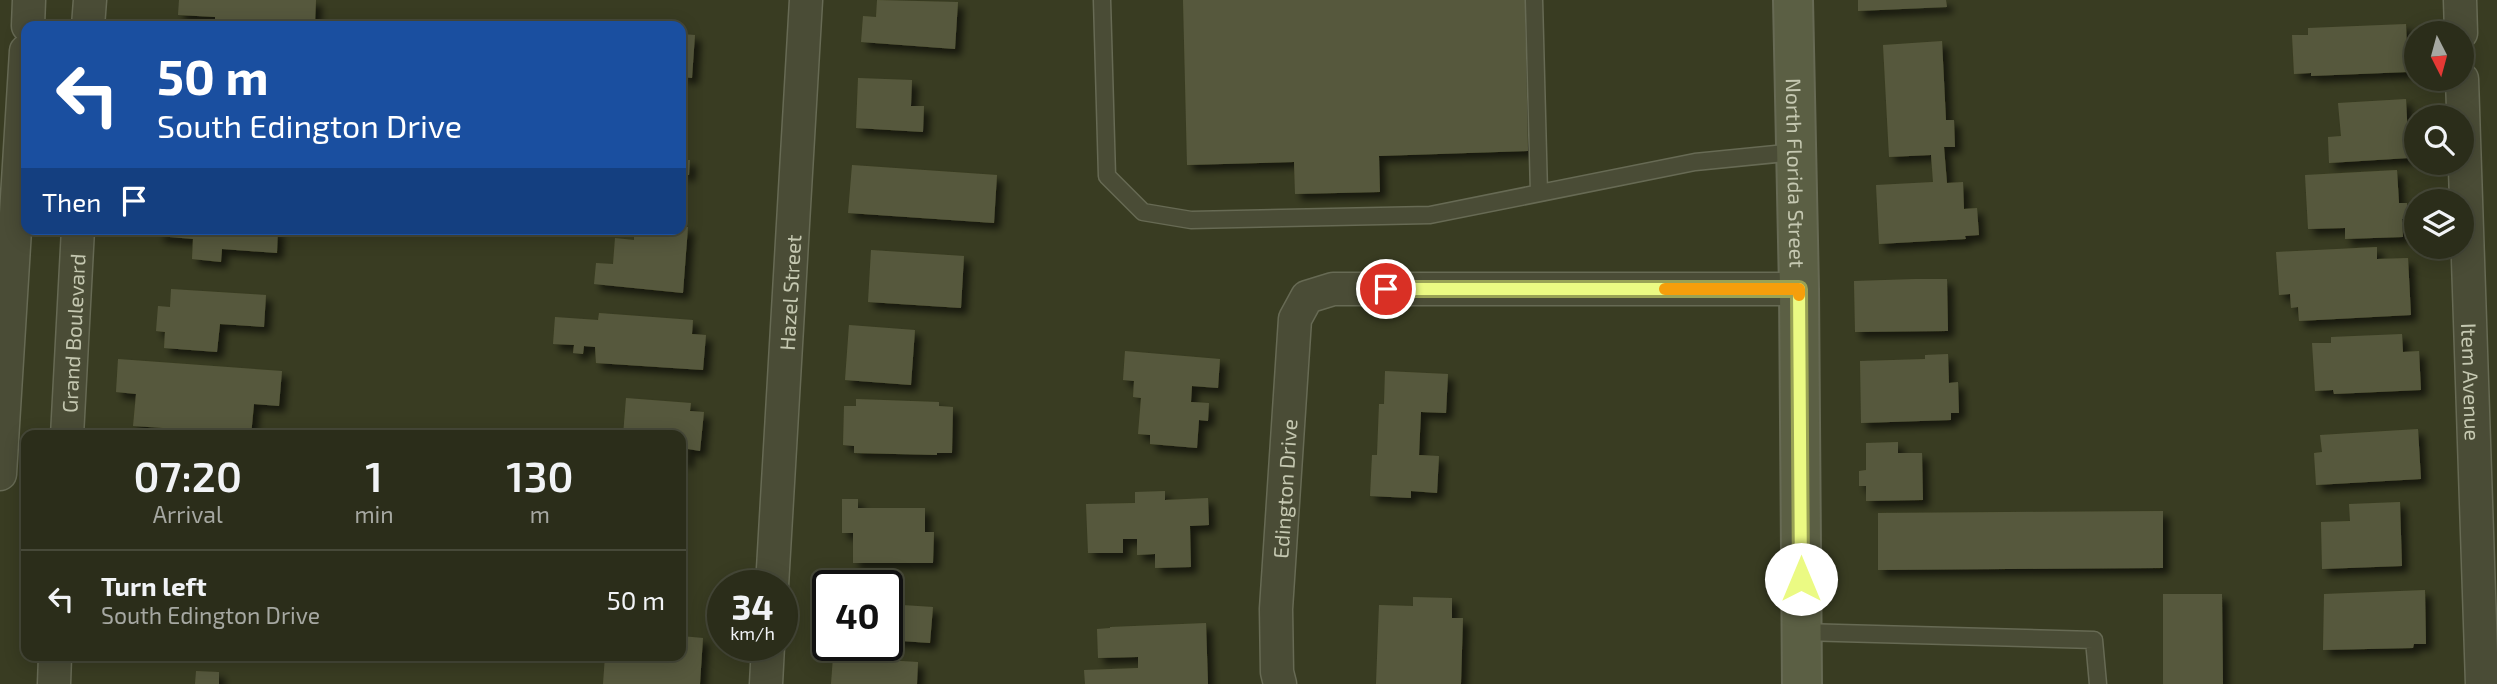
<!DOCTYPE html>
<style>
body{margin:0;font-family:"Exo 2",sans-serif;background:#333523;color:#f1f3f6;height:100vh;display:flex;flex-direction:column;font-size:26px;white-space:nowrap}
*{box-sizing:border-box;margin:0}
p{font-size:23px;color:#a6a8a2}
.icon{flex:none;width:38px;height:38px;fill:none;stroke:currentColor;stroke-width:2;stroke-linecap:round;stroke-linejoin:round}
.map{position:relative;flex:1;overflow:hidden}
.panel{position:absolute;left:21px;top:430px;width:665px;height:231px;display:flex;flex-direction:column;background:#2b2d1a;border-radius:14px;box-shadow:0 4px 18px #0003,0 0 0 2px #474939}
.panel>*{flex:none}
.banner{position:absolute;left:21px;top:21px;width:665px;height:214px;border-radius:14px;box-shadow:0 4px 18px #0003,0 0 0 2px #474939;background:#1a4fa0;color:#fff;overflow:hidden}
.needle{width:46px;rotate:174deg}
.controls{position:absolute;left:2404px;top:21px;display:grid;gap:14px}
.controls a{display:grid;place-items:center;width:70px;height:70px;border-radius:50%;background:#2b2d1a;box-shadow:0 4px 18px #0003,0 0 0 2px #474939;font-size:35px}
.speed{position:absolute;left:707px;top:570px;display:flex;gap:14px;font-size:35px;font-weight:700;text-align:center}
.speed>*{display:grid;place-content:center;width:91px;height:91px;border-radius:50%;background:#2b2d1a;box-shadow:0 4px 18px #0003,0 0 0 2px #474939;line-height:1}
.speed small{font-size:18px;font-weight:400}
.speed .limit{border:4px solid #111;border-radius:10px;background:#fff;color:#111}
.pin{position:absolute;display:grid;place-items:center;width:60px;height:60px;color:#fff;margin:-30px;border:4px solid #fff;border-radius:50%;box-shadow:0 2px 7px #0007}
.me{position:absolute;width:77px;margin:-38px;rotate:0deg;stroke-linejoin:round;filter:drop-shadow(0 0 5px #0008)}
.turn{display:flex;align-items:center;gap:24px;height:147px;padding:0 21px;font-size:32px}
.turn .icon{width:91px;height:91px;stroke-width:2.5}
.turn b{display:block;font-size:49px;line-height:60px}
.then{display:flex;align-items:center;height:66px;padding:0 21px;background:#0003;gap:14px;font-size:26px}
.eta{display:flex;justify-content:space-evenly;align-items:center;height:119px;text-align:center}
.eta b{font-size:42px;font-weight:600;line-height:49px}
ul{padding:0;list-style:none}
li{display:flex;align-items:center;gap:21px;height:98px;padding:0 21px;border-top:2px solid #474939}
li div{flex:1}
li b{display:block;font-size:26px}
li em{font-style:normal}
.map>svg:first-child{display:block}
.building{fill:#57593c;filter:url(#shadow)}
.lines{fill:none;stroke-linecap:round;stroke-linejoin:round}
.lane-casing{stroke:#676a54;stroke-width:19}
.street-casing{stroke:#676a54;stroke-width:35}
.secondary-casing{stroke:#676a54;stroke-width:42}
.lane{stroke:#4a4c36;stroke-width:16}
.street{stroke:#4a4c36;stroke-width:32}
.secondary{stroke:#5b5f44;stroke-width:38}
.route-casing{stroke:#99a255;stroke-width:18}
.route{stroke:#ebfa83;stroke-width:12}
.slow{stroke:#f59e0b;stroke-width:12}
.labels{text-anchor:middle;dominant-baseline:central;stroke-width:7;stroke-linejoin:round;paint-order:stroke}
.street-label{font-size:21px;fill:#c5c8b1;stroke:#2e311b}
</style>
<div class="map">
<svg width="2497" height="684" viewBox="0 0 2497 684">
<defs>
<filter id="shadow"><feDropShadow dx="6" dy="6" stdDeviation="3.5" flood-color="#0009"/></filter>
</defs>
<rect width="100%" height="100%" fill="#393c22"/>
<!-- building -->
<path class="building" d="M179,0H316L315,24L245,19V24L215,23V17L178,15Z
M877,0L958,2L955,49L861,42L863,16L876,17Z
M1183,0H1525L1528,151L1379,156L1380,192L1295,194L1294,162L1187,165Z
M1858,0H1946L1947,7L1858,11Z
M2406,24L2408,72L2311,76V73L2294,74L2292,35H2308V28Z
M681,34L695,35L692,78L681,77Z
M1942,41L1946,120H1954L1955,147H1944L1947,183L1963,182L1964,209L1977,208L1979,235L1965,236L1966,239L1879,244L1876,185L1933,182L1931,155L1889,157L1883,45Z
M858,78L912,80L911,106H924L923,132L856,128Z
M2406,99L2409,158L2329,163L2328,137L2341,136L2338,103Z
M681,160H690L689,175H681Z
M852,165L997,175L994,223L848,213Z
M2397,170L2399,203H2407L2408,219H2402L2403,237L2345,239V228L2308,229L2305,175Z
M681,226L688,227L683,293L594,284L596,263L613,264L615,238L634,240V231L657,233L658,229H681Z
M158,229H278L277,253L222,249L221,262L192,259L193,239L158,236Z
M2377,247V259L2408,258L2411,315L2299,321L2298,307L2291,308L2290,294L2279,295L2276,252Z
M871,250L964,256L961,308L868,302Z
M1916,279H1947L1948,331L1855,332L1854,281Z
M171,289L266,295L264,327L220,324L217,352L164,348L165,332L156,331L158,306L170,307Z
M599,313L693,320L692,334L706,335L703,370L596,363L595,347L584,346L583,354L573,353L574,345L553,344L555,317L598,320Z
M849,325L915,330L911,385L845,380Z
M2402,334L2403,352L2419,351L2421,390L2334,394L2333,390L2315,391L2312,343H2331V337Z
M1125,351L1220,359L1218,388L1192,386L1191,402L1209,403L1208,421L1199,420L1197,448L1150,444V435L1138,434L1141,398L1133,397L1134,381L1123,380Z
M1948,354L1949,383L1958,382L1959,413H1951V420L1861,423L1860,361L1925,359V355Z
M118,359L282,371L279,406L254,404L251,436H222L223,432L133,426L136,394L116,392Z
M1385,371L1448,374L1446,413L1421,412L1419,455L1439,456L1437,493L1411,491V498L1370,496L1372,455H1377L1379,404H1384Z
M626,398L691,403L690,411L704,412L700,451L688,449V462L681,461V436H623Z
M856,399L939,402V406L953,407L952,453H937V455L854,453V446L843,445L844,406H856Z
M2418,429L2421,479L2316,485L2314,453L2322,452L2320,435Z
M1898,442V453H1922L1923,500L1866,501V486H1859V471L1866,470V443Z
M1165,491V500L1208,498L1209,525L1190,526L1191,567L1155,568V554L1137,555V539H1123V553H1088L1086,504L1135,503V492Z
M842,499H858V508H925V532H934L933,563H853V533H842Z
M2400,502L2402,566L2322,569L2321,522L2350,521L2349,504Z
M2163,511V568L1878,570V513Z
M2425,590L2426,644H2414L2413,648L2323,650L2324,594Z
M2163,594H2222L2223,684H2163Z
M1413,597L1452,598V618H1463L1461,684H1376L1379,605L1413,606Z
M887,604L933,607L930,643L887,640Z
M1206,623L1208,684H1085L1084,670L1138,668V657L1098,658L1097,629L1110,628V627Z
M681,636L703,638L700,684H603L605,656H681Z
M833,657L918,662L917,684H831Z
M196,671L219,672V684H195Z"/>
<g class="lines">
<!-- lane casing -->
<g class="lane-casing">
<path id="lane" d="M1102,0L1107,176L1143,212L1191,220L1430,215L1695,162L1796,152
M1534,0L1539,193
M1801,632L2094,640L2098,684"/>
</g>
<!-- street casing -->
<g class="street-casing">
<g id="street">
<path d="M2460,0L2461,33"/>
<path d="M28,26L29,0"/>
<path d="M88,26L90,0"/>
<path id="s1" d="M2462,79L2482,684"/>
<path id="s2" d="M67,436L78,229"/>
<path d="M0,474L26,51"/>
<path id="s3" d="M772,586L806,0"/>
<path d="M54,684L55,656"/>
<path d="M766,684L768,646"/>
<path id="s4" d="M1280,684L1277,672L1276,609L1295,319L1307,297L1333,289H1799"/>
</g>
</g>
<!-- secondary casing -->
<g class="secondary-casing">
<g id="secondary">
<path id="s5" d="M1793,0L1799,289L1802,684"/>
</g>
</g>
<!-- lane -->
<use href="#lane" class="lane"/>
<!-- street -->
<use href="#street" class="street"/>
<!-- secondary -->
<use href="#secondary" class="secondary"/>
</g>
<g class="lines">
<!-- route casing -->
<g class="route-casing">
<path id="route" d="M1386,289H1799L1801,579"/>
</g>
<!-- route -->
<use href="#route" class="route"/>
<!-- slow -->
<path class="slow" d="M1665,289H1799V295"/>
</g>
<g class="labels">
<!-- street labels -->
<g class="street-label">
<text stroke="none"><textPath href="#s5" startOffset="173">North Florida Street</textPath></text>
<text stroke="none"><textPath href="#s3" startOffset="294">Hazel Street</textPath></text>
<text stroke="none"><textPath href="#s2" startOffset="103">Grand Boulevard</textPath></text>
<text stroke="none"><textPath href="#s1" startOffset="303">Item Avenue</textPath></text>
<text stroke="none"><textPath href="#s4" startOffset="196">Edington Drive</textPath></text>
</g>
</g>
</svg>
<div class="controls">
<a><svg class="needle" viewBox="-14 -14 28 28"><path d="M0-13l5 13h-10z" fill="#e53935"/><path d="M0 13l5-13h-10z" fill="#a6a8a2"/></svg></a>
<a><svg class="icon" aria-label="search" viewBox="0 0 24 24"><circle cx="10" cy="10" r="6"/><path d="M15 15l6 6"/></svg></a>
<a><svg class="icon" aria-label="layers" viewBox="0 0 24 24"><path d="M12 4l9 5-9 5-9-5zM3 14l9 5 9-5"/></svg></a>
</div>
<div class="speed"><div>34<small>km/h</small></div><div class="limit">40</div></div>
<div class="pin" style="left:1386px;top:289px;background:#d93025"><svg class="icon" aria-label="arrive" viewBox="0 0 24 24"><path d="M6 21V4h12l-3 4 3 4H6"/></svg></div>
<svg class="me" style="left:1801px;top:579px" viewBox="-20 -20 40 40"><circle r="19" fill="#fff"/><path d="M0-13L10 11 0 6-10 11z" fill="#ebfa83"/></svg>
<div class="banner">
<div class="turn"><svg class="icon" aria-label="left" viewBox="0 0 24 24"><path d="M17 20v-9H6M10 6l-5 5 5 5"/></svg><div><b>50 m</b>South Edington Drive</div></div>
<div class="then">Then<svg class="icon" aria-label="arrive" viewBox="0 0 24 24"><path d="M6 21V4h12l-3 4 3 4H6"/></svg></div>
</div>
<section class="panel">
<div class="eta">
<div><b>07:20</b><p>Arrival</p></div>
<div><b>1</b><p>min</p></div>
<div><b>130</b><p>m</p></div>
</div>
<ul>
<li><svg class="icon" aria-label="left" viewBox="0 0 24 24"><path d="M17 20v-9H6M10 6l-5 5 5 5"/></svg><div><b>Turn left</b><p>South Edington Drive</p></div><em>50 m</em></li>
</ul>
</section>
</div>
